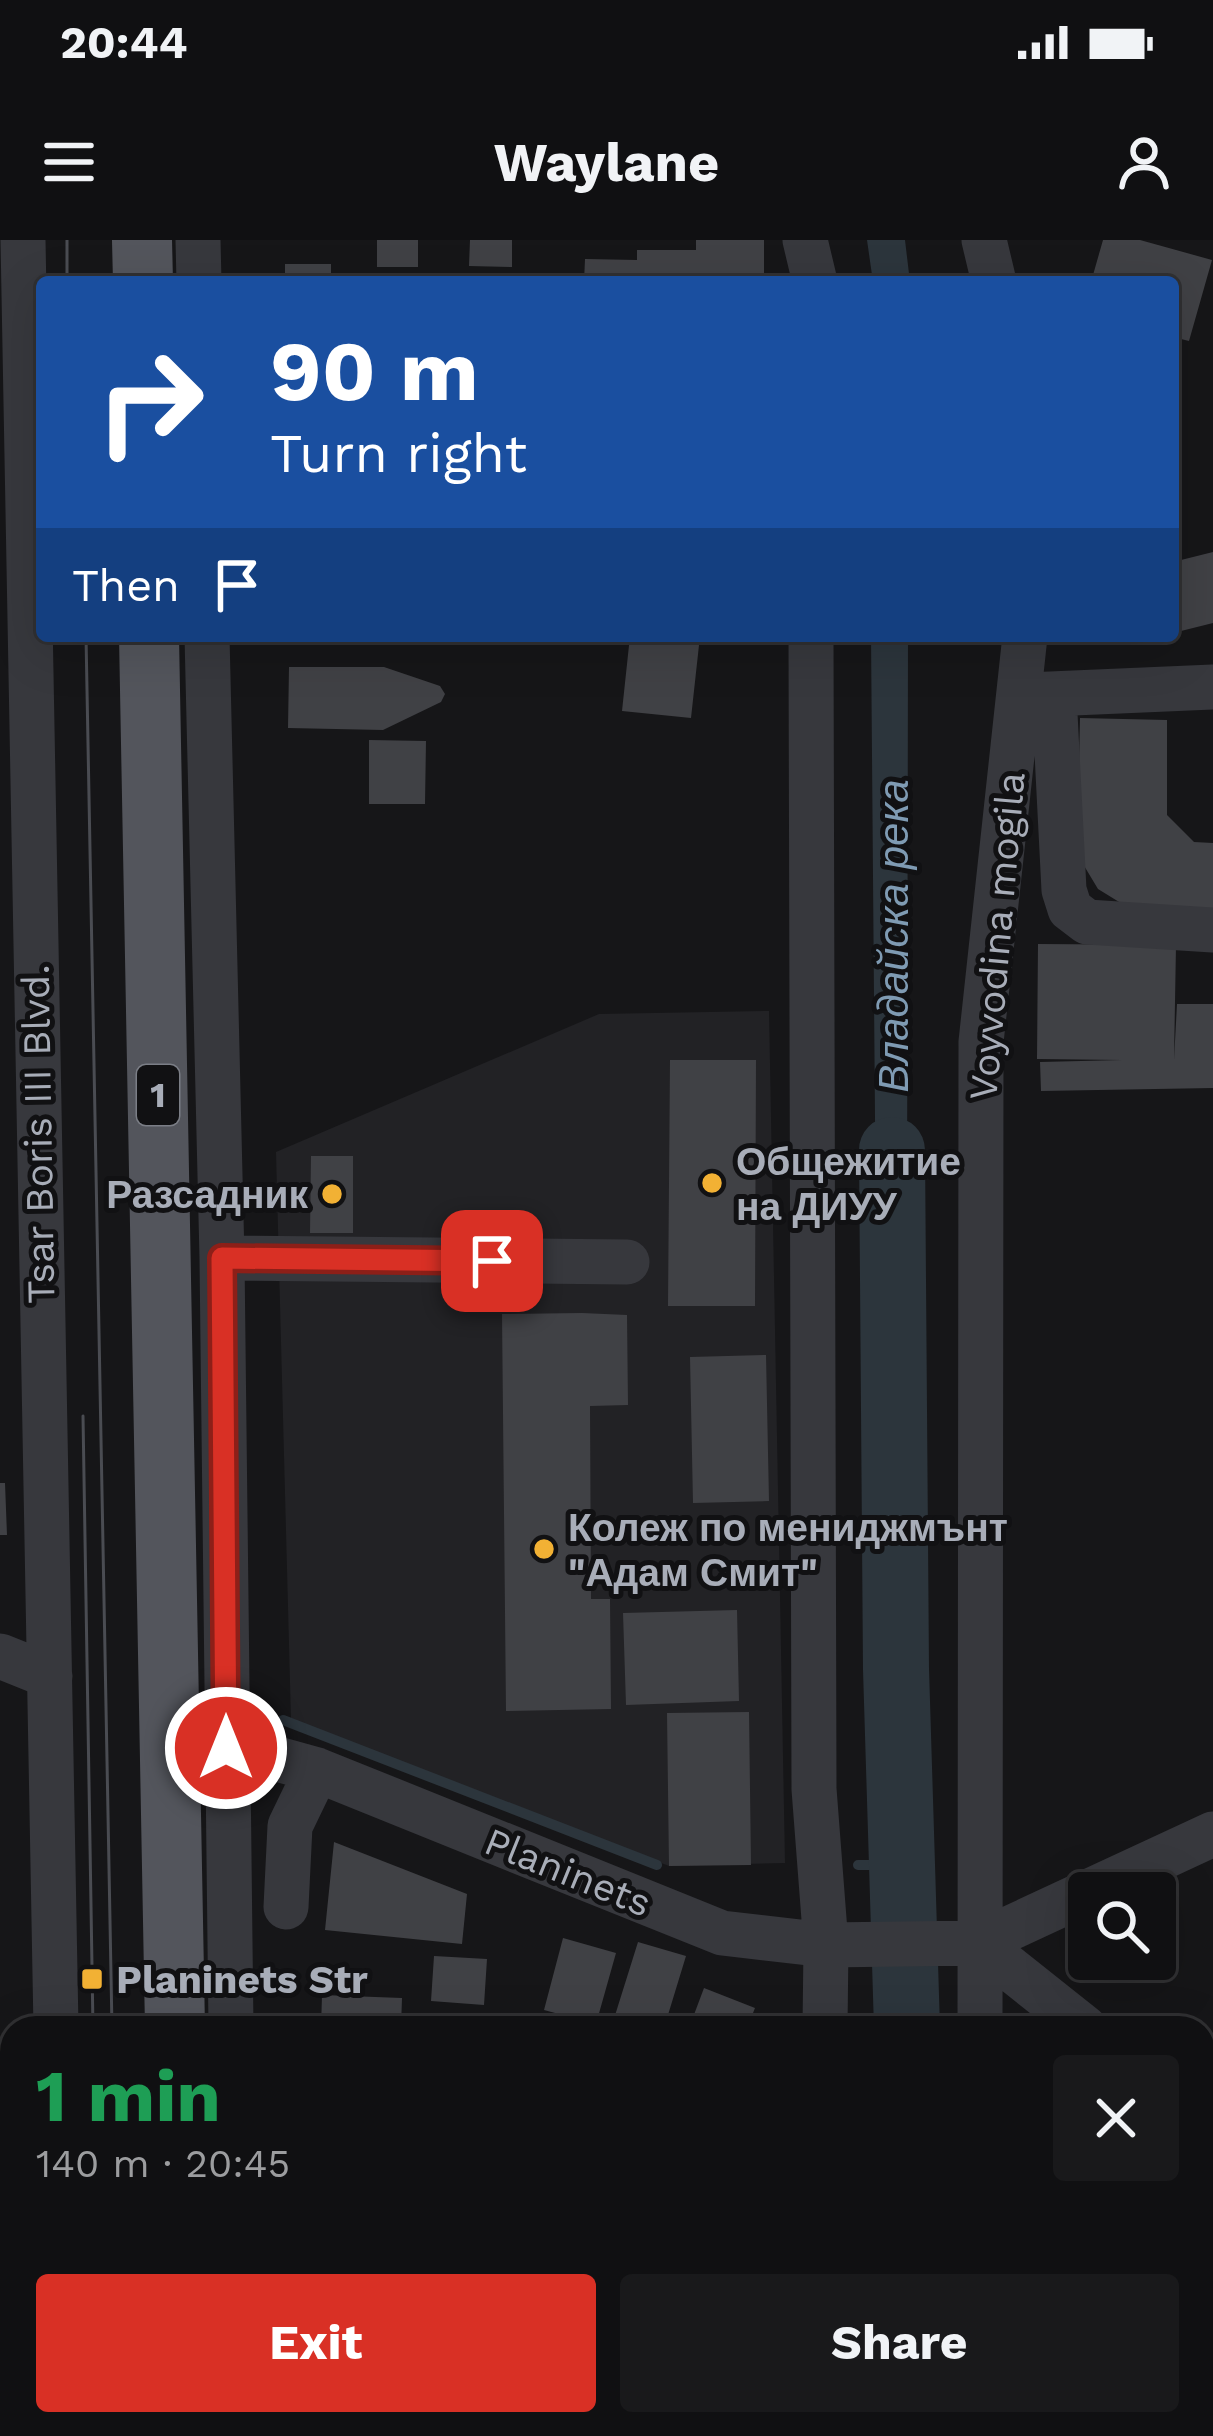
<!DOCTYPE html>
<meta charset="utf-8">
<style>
body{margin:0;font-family:"Work Sans",sans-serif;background:#19191b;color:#f1f3f6;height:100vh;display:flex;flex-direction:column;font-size:45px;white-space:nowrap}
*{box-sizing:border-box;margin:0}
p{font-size:39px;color:#9c9d9f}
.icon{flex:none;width:66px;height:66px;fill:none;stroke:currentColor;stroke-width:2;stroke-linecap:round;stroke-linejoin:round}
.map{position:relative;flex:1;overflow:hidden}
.details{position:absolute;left:0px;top:1776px;width:1215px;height:420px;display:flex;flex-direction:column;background:#101012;border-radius:36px 36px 0 0;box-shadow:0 12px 48px #0002,0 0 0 3px #303032}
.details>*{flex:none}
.guide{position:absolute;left:36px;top:36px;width:1143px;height:366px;border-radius:12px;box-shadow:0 12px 48px #0002,0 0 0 3px #303032;background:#1a4fa0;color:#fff;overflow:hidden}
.buttons{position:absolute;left:1068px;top:1632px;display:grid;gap:24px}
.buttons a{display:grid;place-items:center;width:108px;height:108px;border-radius:12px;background:#101012;box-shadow:0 12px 48px #0002,0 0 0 3px #303032;font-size:60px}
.pin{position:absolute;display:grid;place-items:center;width:102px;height:102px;color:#fff;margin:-51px;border-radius:24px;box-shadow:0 6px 18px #0006}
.me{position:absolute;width:132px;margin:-66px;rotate:0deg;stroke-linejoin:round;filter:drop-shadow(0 0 9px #0008)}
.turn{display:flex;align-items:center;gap:42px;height:252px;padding:0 36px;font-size:54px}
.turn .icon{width:156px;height:156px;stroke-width:2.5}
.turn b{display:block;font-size:84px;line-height:102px}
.then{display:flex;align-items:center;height:114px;padding:0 36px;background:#0003;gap:24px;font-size:45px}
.round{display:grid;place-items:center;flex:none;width:126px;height:126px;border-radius:12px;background:#19191b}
.summary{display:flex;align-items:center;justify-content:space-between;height:204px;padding:0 36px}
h1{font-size:72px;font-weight:700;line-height:90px;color:#1e9e55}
.button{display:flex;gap:24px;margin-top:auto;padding:24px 36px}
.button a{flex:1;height:138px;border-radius:12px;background:#d93025;color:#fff;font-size:48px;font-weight:700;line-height:138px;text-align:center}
.button a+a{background:#19191b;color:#f1f3f6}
.status{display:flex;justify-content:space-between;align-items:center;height:84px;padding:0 60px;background:#101012;direction:ltr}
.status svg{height:33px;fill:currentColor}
header{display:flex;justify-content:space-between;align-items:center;height:156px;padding:0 36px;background:#101012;font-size:54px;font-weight:700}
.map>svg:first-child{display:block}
.built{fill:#222225}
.water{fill:#2c353c}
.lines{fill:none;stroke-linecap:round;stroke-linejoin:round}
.stream{stroke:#2c353c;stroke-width:10}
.river{stroke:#2c353c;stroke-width:66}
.building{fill:#404145}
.minor{stroke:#37383d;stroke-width:45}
.major{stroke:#53555c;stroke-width:60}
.tram{stroke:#4a4c52;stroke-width:3}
.route-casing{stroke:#8d1f18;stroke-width:30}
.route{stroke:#d93025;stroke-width:21}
.poi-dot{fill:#f2b134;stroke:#111113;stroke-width:4.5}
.labels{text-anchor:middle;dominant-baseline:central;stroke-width:10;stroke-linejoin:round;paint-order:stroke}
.shield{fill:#111113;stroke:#7b7e86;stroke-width:3}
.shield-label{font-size:36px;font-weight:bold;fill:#a8adb8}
.street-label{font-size:39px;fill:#a8adb8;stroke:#111113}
.poi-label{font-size:39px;font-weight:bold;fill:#a8adb8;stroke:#111113;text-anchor:start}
.water-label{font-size:42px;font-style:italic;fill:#7f9bb3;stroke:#111113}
</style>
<div class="status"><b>20:44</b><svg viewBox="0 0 49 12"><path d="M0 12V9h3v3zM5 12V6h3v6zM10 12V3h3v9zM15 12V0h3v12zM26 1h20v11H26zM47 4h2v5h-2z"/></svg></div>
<header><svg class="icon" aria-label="menu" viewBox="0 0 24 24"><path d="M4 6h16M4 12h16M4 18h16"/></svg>Waylane<svg class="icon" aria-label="person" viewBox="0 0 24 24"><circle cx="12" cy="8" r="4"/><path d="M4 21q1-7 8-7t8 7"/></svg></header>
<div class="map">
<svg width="1213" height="2196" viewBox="0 0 1213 2196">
<rect width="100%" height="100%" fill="#161618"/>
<!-- built -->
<path class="built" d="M769,771L785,1623L669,1626L291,1480L276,912L599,774Z"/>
<!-- water -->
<path class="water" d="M867,0H905L910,42H873Z
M871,396H908L907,998H876Z"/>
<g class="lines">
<!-- stream -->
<path class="stream" d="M283,1480L657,1625
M858,1625H902"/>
<!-- river -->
<path class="river" d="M892,910L896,1429L907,1788
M906,2184V2196"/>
</g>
<!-- building -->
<path class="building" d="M377,0H418V27H377Z
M470,0H512V27L469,26Z
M696,0H764V42H584L585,19L637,20V10H696Z
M1103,0H1140L1212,20L1189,101L1173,97V42H1091Z
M285,24H331V34H383V42H285Z
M1213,312V383L1173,393V322Z
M630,396H700L691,478L622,471Z
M289,427H384L440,446L445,454L441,462L383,490L288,488Z
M1080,478L1167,480V575L1194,602L1213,603V677L1137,673L1098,649L1077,614Z
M369,500L426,501L425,564H369Z
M1038,704L1176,705L1174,820L1177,764H1213V848L1041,851L1040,822L1122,820L1037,819Z
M670,820H756L755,1066H668Z
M311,916H353V993H310Z
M582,1073L627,1075L628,1165L590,1166L591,1359H610L611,1469L506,1471L502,1074Z
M766,1115L769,1261L693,1263L690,1117Z
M0,1243H5L7,1295H0Z
M737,1370L739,1461L626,1465L623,1373Z
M749,1472L751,1625L669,1626L667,1473Z
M334,1602L467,1654L462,1704L325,1690Z
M563,1698L616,1713L596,1784L544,1770Z
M638,1702L686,1716L664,1788L612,1785Z
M434,1716L487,1719L484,1765L431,1761Z
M704,1748L755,1768L747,1788H689Z
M322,1755L402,1758L401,1788H321Z
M0,2062H4L11,2188L0,2189Z"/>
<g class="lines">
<!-- minor -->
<path class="minor" d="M23,0L56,1788
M198,0L199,42
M805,0L815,42
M984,0L994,42
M207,396L222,1018L231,1788
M811,396L814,1549L826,1705L825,1788
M1054,454L1064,650L1070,669L1087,682L1213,690
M1027,455L1213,447
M222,1018L627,1022
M0,1416L50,1436
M195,1507L252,1512L317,1530L722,1693L826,1705L978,1703L1213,1594
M286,1667L290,1586L317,1530
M978,1703L1085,1788
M980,1788L981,802L1025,396
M1203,1881L1210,1887L1205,2196
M62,2184V2196
M237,2184L238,2196
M990,2184V2196
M823,2196V2184"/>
<!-- major -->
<path class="major" d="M142,0L143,42
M149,396L175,1788
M182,2184V2196"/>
<!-- tram -->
<path class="tram" d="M67,0V42
M86,396L112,1788
M83,1176L93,1788
M100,2184L101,2196
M120,2184L121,2196"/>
</g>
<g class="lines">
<!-- route casing -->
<g class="route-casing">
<path id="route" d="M226,1508L222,1018L492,1021"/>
</g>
<!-- route -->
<use href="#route" class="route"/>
</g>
<!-- markers -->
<g class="poi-dot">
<circle cx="712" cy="943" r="12"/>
<circle cx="332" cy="954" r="12"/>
<circle cx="544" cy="1309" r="12"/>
<rect x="80" y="1727" width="24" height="24" rx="6"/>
</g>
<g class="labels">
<!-- shield labels -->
<rect class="shield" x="137" y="825" width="42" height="60" rx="9"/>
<g class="shield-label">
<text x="158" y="855">1</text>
</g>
<!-- street labels -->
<g class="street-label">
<text transform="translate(997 696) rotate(-85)">Voyvodina mogila</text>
<text transform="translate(38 894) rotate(-91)">Tsar Boris III Blvd.</text>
<text transform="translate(568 1632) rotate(22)">Planinets</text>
</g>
<!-- poi labels -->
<g class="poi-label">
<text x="736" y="921">Общежитие<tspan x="736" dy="45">на ДИУУ</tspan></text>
<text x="308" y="954" text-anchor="end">Разсадник</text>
<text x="568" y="1287">Колеж по мениджмънт<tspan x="568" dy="45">"Адам Смит"</tspan></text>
<text x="116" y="1739">Planinets Str</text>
</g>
<!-- water labels -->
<g class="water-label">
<text transform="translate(893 696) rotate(-90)">Владайска река</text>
</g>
</g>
</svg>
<div class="buttons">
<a><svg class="icon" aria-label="search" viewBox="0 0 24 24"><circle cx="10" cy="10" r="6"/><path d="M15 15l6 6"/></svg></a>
</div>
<div class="pin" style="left:492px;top:1021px;background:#d93025"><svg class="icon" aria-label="arrive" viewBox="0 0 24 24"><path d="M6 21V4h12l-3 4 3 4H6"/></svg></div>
<svg class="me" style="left:226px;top:1508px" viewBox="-20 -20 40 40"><circle r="17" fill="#d93025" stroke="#fff" stroke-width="3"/><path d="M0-11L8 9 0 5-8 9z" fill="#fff"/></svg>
<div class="guide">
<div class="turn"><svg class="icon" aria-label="right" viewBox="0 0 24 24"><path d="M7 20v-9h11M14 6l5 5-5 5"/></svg><div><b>90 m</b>Turn right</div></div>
<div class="then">Then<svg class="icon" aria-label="arrive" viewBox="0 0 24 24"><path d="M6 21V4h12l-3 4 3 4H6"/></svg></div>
</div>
<section class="details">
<div class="summary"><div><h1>1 min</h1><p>140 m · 20:45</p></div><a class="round"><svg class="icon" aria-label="close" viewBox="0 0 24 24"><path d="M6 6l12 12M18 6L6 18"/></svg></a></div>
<div class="button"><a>Exit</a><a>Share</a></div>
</section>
</div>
